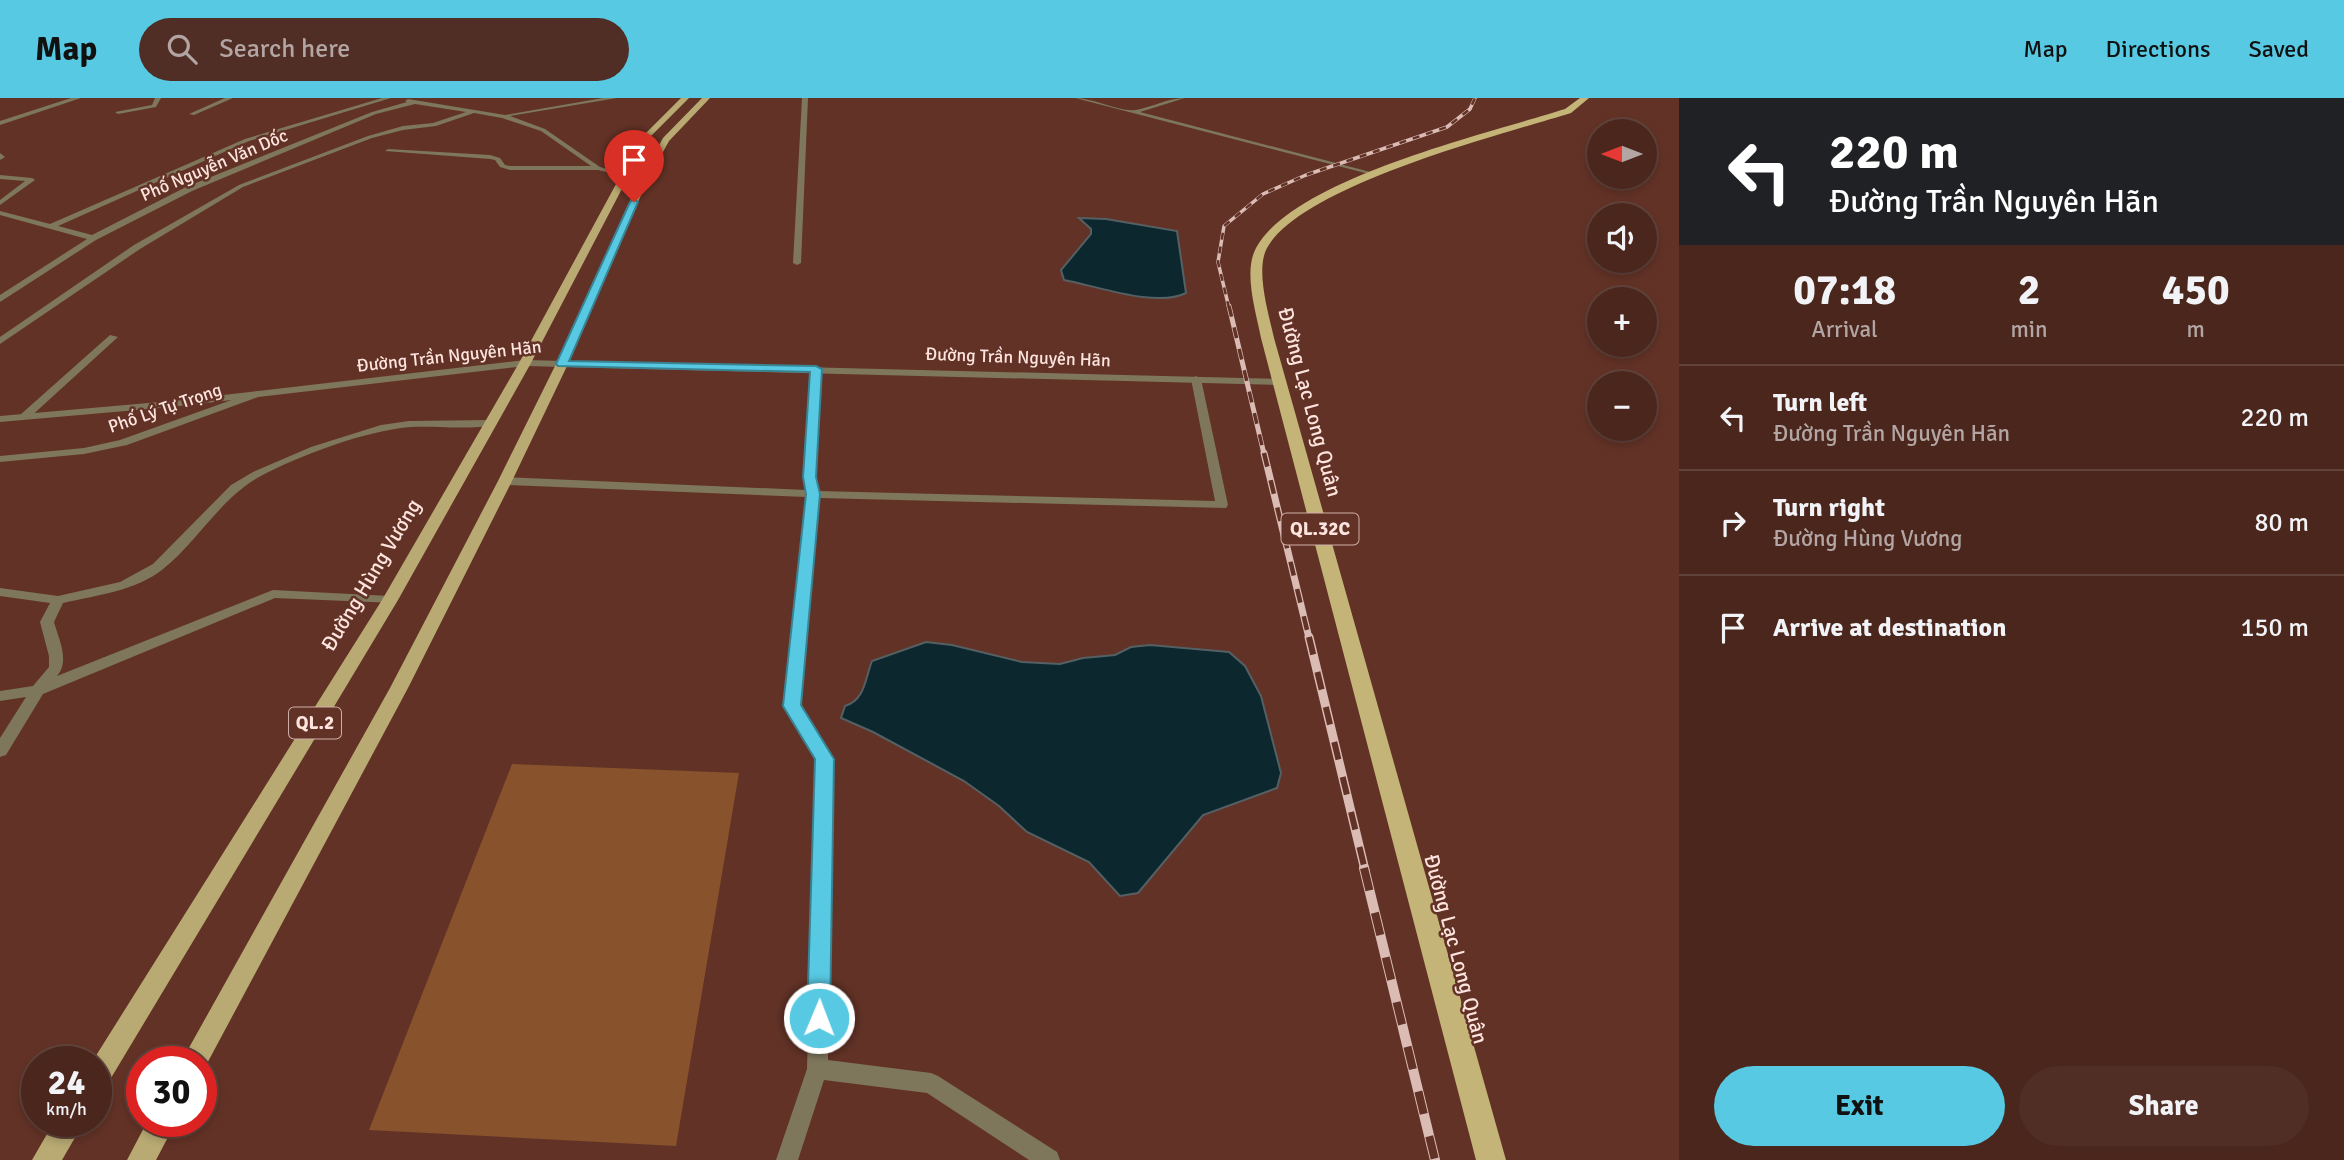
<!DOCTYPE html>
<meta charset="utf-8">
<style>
body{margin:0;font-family:Signika,sans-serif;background:#512e25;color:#f1f3f6;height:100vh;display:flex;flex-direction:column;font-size:26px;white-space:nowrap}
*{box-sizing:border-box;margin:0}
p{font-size:23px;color:#b2a5a3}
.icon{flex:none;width:38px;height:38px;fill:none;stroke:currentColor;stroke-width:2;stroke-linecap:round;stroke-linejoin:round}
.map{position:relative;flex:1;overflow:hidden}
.details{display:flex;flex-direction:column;background:#4a261c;width:665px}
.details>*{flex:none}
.hud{background:#202124;color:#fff;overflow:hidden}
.needle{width:46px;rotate:270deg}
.tools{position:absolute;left:1587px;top:21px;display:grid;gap:14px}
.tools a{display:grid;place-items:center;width:70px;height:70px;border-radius:50%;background:#4a261c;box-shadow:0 4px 10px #0003,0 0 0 2px #61433b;font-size:35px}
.speed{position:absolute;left:21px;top:948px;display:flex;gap:14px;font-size:35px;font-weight:700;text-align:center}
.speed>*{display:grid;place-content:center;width:91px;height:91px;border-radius:50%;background:#4a261c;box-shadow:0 4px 10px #0003,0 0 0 2px #61433b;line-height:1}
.speed small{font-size:18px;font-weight:400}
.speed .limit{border:10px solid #d22;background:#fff;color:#111}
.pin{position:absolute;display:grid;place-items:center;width:60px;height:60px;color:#fff;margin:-72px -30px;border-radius:50% 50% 50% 0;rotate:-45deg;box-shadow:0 0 7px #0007}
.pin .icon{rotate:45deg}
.me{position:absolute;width:77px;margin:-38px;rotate:1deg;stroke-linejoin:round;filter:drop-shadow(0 0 5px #0008)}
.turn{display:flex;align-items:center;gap:24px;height:147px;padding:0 35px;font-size:32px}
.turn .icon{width:91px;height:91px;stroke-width:2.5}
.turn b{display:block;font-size:49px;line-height:60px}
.eta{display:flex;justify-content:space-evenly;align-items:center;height:119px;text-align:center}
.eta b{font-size:42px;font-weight:700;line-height:49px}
.primary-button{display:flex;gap:14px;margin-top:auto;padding:14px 35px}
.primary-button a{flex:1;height:80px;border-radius:42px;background:#57c9e2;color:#111;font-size:28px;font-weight:700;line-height:80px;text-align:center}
.primary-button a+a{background:#512e25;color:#f1f3f6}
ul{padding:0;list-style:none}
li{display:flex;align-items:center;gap:21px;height:105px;padding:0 35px;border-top:2px solid #61433b}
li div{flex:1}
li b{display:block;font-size:26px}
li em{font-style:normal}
header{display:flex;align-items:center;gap:42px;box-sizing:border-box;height:98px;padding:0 35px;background:#57c9e2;color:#111}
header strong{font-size:33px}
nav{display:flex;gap:38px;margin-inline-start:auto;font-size:24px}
.search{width:490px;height:63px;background:#512e25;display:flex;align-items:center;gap:18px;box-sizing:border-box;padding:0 24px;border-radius:38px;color:#b2a5a3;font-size:26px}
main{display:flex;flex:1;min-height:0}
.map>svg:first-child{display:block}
.water{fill:#0c282e;stroke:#546063;stroke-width:2}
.building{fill:#87522c}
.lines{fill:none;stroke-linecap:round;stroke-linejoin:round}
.minor{fill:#7e775c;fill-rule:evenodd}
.tertiary{fill:#7e775c;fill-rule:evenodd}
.primary{fill:#b9aa73;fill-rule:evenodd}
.trunk{fill:#c4b478;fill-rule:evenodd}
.rail-far4-casing{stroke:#dabcb5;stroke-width:3.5}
.rail-far3-casing{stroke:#dabcb5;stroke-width:5}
.rail-far2-casing{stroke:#dabcb5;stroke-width:7}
.rail-far1-casing{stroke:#dabcb5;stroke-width:9}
.rail-casing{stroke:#dabcb5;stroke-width:10}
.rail-far4{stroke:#623226;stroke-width:2.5;stroke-dasharray:7;stroke-linecap:butt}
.rail-far3{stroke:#623226;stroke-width:3.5;stroke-dasharray:11;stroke-linecap:butt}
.rail-far2{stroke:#623226;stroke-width:4.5;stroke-dasharray:14;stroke-linecap:butt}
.rail-far1{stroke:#623226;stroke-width:6;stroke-dasharray:18;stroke-linecap:butt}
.rail{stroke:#623226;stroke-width:8;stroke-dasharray:23;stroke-linecap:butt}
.route{fill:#57c9e2;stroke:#398393;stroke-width:2}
.labels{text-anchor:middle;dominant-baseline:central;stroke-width:5;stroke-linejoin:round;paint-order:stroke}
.far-street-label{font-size:18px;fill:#fde4de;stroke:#623226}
.shield{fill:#623226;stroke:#ceafa7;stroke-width:2}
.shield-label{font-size:19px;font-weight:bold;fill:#fde4de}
.street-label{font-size:21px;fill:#fde4de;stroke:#623226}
</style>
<header>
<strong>Map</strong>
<div class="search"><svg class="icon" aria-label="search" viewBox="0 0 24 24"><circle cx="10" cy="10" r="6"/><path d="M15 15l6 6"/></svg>Search here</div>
<nav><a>Map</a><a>Directions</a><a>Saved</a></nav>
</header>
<main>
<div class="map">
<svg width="1679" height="1062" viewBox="0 0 1679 1062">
<rect width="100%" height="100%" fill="#623226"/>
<!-- water -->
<path class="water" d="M1079,120L1106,121L1177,133L1186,195C1156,210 1097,188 1064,182L1061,172L1091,136V131Z
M926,544L952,547L1022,564L1060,566L1083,560L1115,557L1131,549L1150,547L1229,554L1245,568L1261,598L1281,675L1277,690L1203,717L1138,795L1120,798L1089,764L1027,734L999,708L964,683L873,634L841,620L845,608C865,602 865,581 872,563Z"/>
<!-- building -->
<path class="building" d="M512,666L739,675L676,1048L369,1032Z"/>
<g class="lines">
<!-- minor -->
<path class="minor" d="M71,0H81L0,27V23Z
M155,0H161L156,9L118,16L115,14L152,7Z
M225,0H233L194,17L189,16Z
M382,0H391L249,43L58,128L92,137L186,89L372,14L407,4L405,3L408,1L505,17L603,0H617L510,18L545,31L600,69L647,81L644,83L598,72H510L500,69L495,62L490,61L385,53L388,51L490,57L500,60L505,67L510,68H591L541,33L502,20L474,15L436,28L403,32L372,40L243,89L140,151L0,246V239L134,147L239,87L368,38L403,28L433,25L466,14L415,6L376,16L192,93L96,142L0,204V197L87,141L0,117V113L50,126L245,41Z
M802,0H808L801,165L797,167L793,165Z
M1075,0C1094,0 1118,14 1136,12C1153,9 1167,0 1185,0L1140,14L1378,76L1373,77Z
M0,55L5,59L0,62Z
M0,77L32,80L35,82L0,107V102L25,83L0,81Z
M110,237L118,239L28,321H20V317Z
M816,268L821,271L815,379L818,393L1215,403L1191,281L1196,278L1201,281L1228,407L1226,410L819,400L800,608L832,661L828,962L931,975L938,978L1057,1054L1060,1062H1029L927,995L824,982L798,1062H776L807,971L816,661L784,608L807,399L505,387L499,383L505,379L806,392L803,379L811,271Z
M257,293L262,296L261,298L127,347L84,356L0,364V358L84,350L120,342Z
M492,322L497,325L496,327C468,332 438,328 411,329C367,332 298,358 259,379C220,401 198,443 163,471C136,493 97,497 63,505L54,524C59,542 70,563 57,578L273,492L390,498L397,502L395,505L275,500L43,596L6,657L0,659V640L26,599L0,603V593L33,588L49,569V558L40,524L50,505L0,498V490L58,498L120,484L153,466L231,387L253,374L311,349L381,327L409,323Z"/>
<!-- tertiary -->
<path class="tertiary" d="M525,262L1281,281L1286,284L1281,287L525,268L171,309L0,324V318L171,303Z"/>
<!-- primary -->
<path class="primary" d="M681,0H689L648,41L531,265L398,502L105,990L96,994V964H92L382,502L519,265L641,40Z
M702,0H710L669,43L648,81L568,266L512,383L408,590L203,973L201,964H181L390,590L498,383L556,266L640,81L663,40Z
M54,1024H84L62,1062H32Z
M147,1024H176L156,1062H127Z"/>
<!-- trunk -->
<path class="trunk" d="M1580,0H1589L1571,15C1500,37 1303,87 1267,150C1255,172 1269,217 1274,240L1506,1062H1476L1261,240C1256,214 1243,174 1256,150C1294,80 1490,35 1565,11Z"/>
<!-- rail-far4 casing -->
<g class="rail-far4-casing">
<path id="rail-far4" d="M1229,210L1218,164L1224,128L1263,96L1306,77L1447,29L1470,11L1475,0"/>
</g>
<!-- rail-far3 casing -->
<g class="rail-far3-casing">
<path id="rail-far3" d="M1229,208L1264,356"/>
</g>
<!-- rail-far2 casing -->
<g class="rail-far2-casing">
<path id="rail-far2" d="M1264,355L1309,540"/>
</g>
<!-- rail-far1 casing -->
<g class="rail-far1-casing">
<path id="rail-far1" d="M1309,539L1365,772"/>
</g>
<!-- rail casing -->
<g class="rail-casing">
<path id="rail" d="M1364,770L1435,1062"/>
</g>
<!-- rail-far4 -->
<use href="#rail-far4" class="rail-far4"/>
<!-- rail-far3 -->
<use href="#rail-far3" class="rail-far3"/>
<!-- rail-far2 -->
<use href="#rail-far2" class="rail-far2"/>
<!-- rail-far1 -->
<use href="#rail-far1" class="rail-far1"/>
<!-- rail -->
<use href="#rail" class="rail"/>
</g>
<!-- route -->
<path class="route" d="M634,101L638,104L569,263L816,268L822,271L816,379L820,396L801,607L834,661L830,920L827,927L819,930L811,927L807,920L815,661L783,608L806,396L803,379L810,274L558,268L556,266L630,104Z"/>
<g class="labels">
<!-- far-street labels -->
<g class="far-street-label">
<text transform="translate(214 67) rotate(-23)">Phố Nguyễn Văn Dốc</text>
<text transform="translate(449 258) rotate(-6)">Đường Trần Nguyên Hãn</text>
<text transform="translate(1018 259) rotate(2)">Đường Trần Nguyên Hãn</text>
<text transform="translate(165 310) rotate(-19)">Phố Lý Tự Trọng</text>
</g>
<!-- shield labels -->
<g class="shield">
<rect x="1281.5" y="415.5" width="77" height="31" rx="5"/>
<rect x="289" y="609.5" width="52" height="31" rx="5"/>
</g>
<g class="shield-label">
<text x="1320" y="431">QL.32C</text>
<text x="315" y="625">QL.2</text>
</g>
<!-- street labels -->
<g class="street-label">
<text transform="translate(1310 304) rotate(75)">Đường Lạc Long Quân</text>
<text transform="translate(371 477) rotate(-59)">Đường Hùng Vương</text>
<text transform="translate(1456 851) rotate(75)">Đường Lạc Long Quân</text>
</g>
</g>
</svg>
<div class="tools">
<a><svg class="needle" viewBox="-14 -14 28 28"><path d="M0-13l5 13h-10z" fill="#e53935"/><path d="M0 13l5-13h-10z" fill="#b2a5a3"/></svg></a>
<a><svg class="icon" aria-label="sound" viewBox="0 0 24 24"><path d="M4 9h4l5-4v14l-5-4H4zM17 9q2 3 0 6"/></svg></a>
<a>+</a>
<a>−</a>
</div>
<div class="speed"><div>24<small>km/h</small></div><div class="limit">30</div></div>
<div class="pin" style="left:634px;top:104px;background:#d93025"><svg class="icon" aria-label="arrive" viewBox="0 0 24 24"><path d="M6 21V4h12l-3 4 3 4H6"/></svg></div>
<svg class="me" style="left:819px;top:920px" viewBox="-20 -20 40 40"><circle r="17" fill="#57c9e2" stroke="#fff" stroke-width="3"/><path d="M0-11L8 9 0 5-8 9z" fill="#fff"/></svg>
</div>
<section class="details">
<div class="hud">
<div class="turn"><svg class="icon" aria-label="left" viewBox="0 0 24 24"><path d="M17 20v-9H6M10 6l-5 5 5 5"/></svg><div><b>220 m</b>Đường Trần Nguyên Hãn</div></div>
</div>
<div class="eta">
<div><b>07:18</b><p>Arrival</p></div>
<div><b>2</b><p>min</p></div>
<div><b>450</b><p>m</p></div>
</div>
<ul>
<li><svg class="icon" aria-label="left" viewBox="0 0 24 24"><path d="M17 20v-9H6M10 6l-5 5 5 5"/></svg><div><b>Turn left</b><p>Đường Trần Nguyên Hãn</p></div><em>220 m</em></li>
<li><svg class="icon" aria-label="right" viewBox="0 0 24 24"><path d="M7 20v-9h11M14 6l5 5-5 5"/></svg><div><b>Turn right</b><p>Đường Hùng Vương</p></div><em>80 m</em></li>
<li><svg class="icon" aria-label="arrive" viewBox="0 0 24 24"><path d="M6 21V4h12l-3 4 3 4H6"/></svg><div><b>Arrive at destination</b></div><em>150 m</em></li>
</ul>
<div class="primary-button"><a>Exit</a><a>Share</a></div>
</section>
</main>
